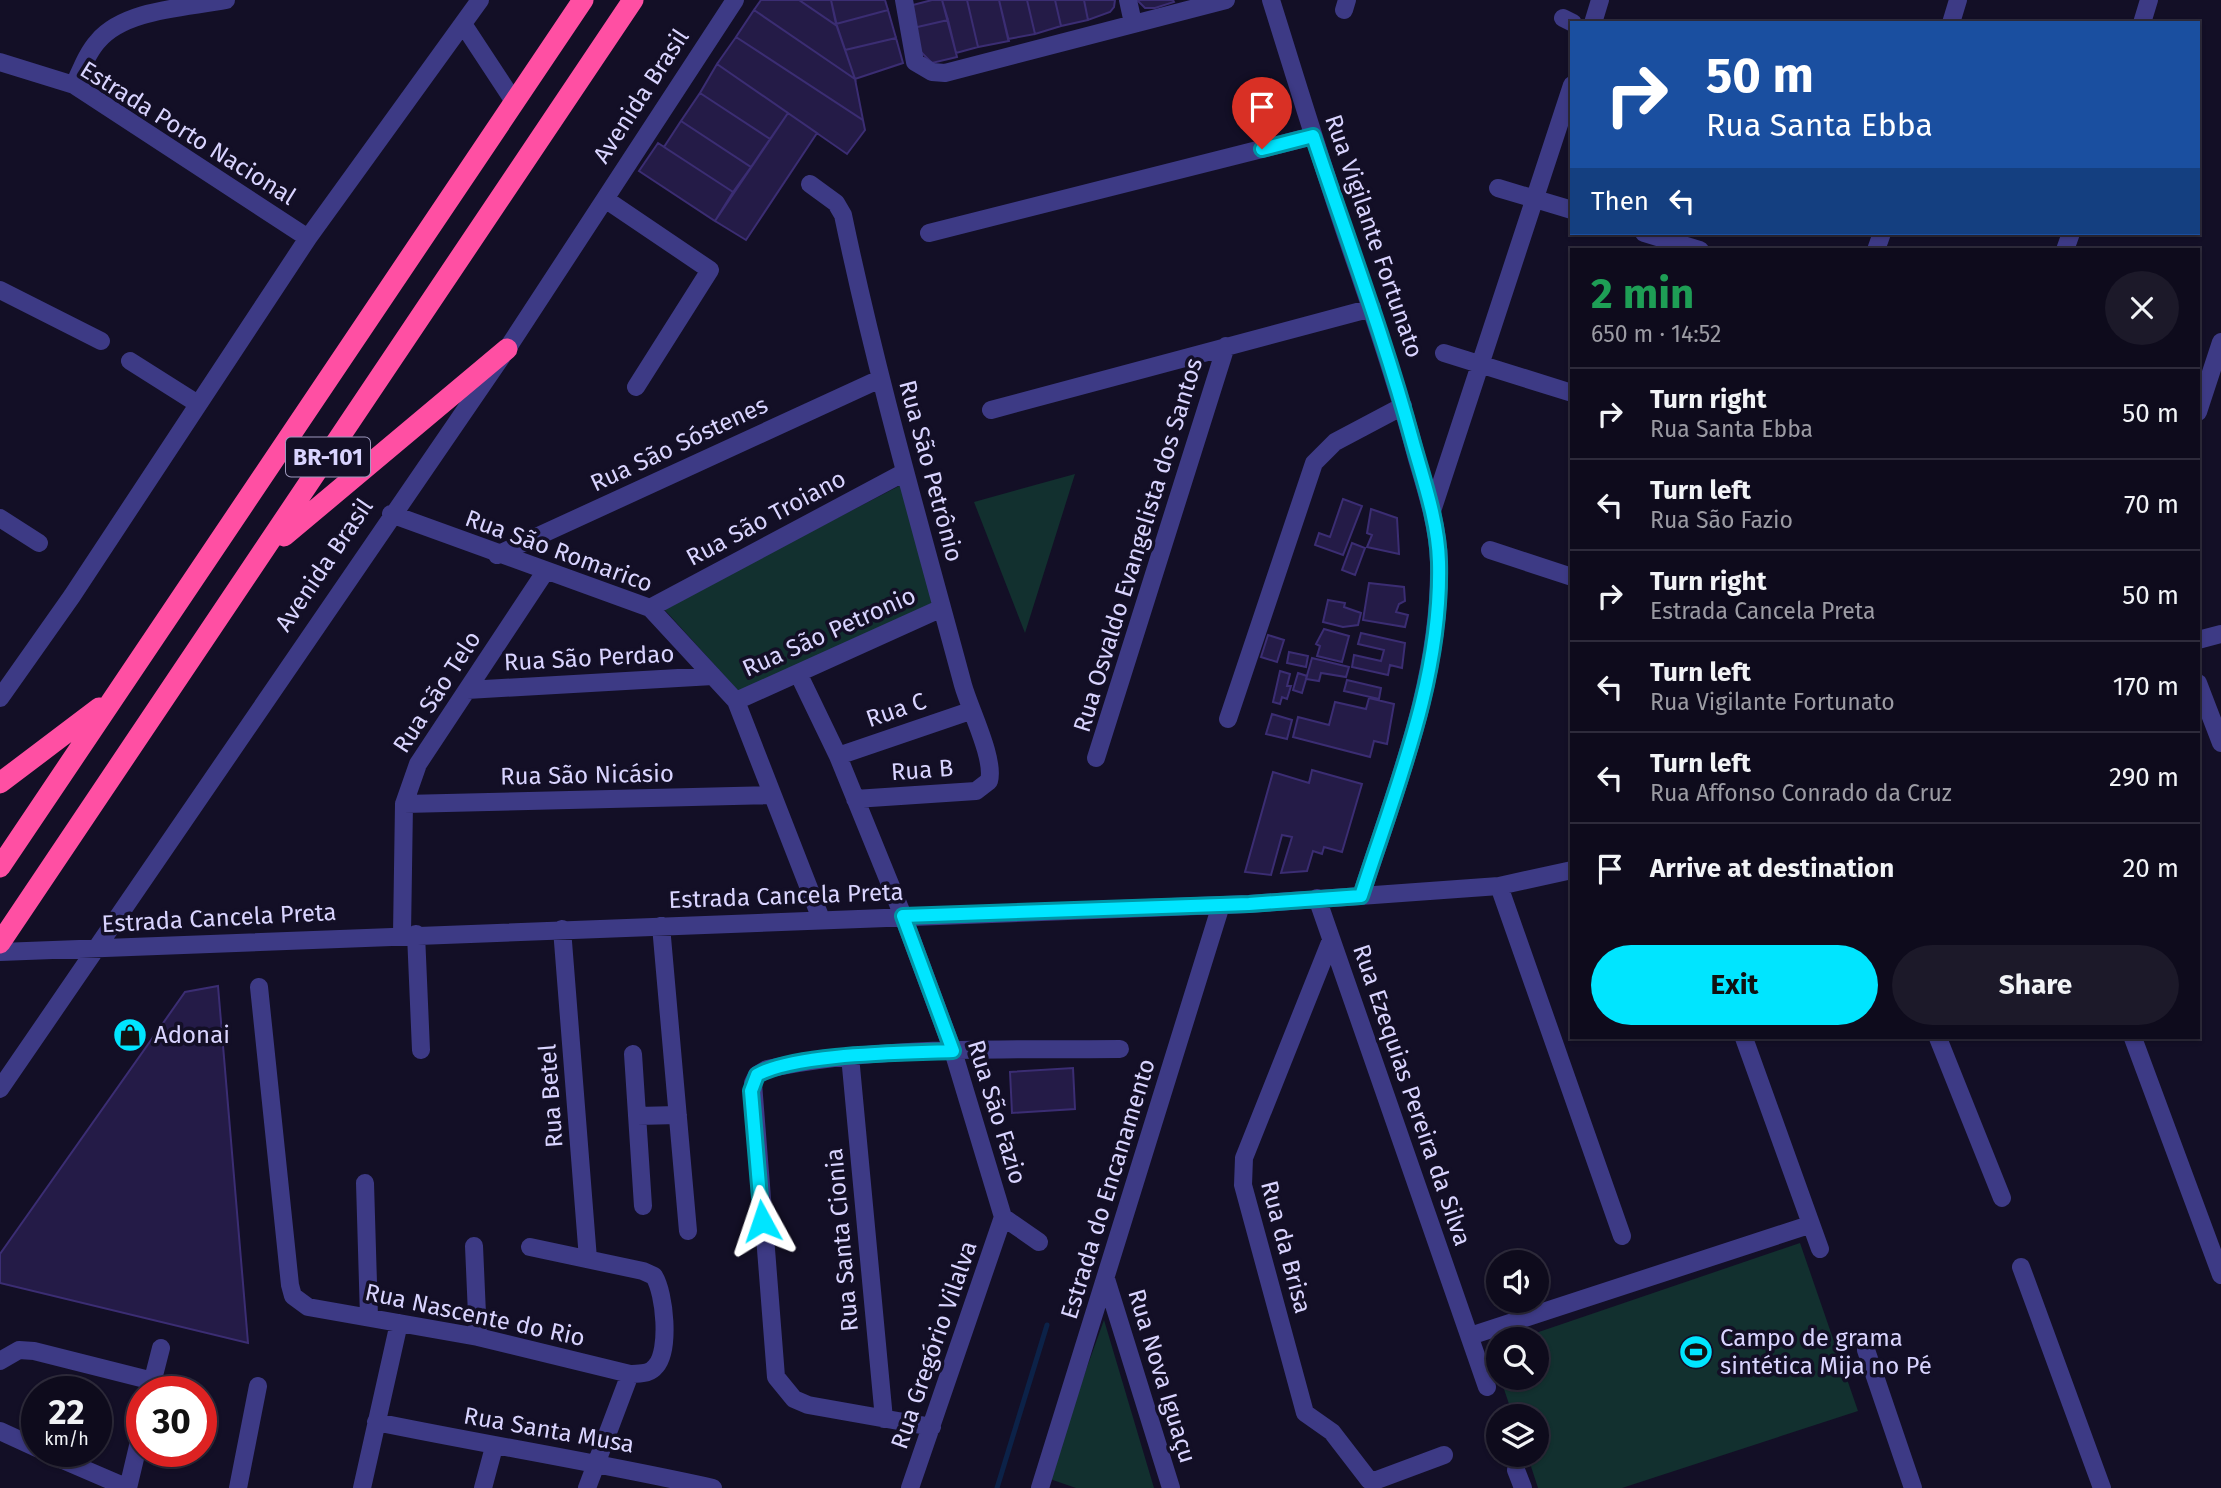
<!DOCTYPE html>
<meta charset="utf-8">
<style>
body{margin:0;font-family:"Fira Sans",sans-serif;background:#1c1929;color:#f1f3f6;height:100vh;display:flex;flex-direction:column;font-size:26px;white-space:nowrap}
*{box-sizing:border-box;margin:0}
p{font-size:23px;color:#9b9ba3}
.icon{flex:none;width:38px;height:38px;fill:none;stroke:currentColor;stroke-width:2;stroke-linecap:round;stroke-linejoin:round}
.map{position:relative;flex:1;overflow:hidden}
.sheet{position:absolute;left:1570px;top:248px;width:630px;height:791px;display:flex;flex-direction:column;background:#0e0b1c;border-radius:0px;box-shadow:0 2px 5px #0004,0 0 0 2px #2e2b3b}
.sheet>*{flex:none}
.banner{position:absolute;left:1570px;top:21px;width:630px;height:214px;border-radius:0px;box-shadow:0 2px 5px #0004,0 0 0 2px #2e2b3b;background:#1a4fa0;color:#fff;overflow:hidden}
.controls{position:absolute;left:1486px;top:1250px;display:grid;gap:14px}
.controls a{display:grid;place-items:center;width:63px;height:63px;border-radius:50%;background:#0e0b1c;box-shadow:0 2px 5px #0004,0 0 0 2px #2e2b3b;font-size:35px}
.speed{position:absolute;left:21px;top:1376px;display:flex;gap:14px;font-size:35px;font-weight:700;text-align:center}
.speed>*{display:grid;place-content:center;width:91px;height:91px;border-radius:50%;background:#0e0b1c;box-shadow:0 2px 5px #0004,0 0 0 2px #2e2b3b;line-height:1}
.speed small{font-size:18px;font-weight:400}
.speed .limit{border:10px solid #d22;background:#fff;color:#111}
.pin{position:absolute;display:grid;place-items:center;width:60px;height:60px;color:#fff;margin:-72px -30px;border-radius:50% 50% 50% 0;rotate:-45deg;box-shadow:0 0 7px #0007}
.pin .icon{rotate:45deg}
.me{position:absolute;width:77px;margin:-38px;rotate:355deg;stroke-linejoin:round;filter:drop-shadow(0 0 5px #0008)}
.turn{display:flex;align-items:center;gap:24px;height:147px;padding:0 21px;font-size:32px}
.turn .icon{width:91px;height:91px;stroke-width:2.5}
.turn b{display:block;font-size:49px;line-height:60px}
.then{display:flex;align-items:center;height:66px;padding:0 21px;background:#0003;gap:14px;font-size:26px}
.round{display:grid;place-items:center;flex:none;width:74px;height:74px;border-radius:37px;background:#1c1929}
.summary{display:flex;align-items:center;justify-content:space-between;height:119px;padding:0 21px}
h1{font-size:42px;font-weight:700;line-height:52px;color:#1e9e55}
.primary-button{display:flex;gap:14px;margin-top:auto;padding:14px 21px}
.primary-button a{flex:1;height:80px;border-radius:42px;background:#00e5ff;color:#111;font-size:28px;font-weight:700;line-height:80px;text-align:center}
.primary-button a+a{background:#1c1929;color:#f1f3f6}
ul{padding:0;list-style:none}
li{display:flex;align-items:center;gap:21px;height:91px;padding:0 21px;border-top:2px solid #2e2b3b}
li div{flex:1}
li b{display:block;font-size:26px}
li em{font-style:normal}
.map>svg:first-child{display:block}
.green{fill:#12302f}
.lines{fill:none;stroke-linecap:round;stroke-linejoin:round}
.stream{stroke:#0c2248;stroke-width:5}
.building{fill:#241b47;stroke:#3b2d73;stroke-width:2}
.minor{stroke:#3d3a85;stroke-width:18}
.highway{stroke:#ff4fa3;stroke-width:21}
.route-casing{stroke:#0095a6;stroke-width:18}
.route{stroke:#00e5ff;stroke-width:12}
.labels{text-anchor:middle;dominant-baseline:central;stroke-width:7;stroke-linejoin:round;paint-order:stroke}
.shield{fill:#130f26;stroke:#9e99be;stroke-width:2}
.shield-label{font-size:23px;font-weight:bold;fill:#d9d4ff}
.street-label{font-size:24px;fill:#d9d4ff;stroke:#130f26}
.poi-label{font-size:24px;fill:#d9d4ff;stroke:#130f26;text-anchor:start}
</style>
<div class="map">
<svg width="2221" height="1488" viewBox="0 0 2221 1488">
<rect width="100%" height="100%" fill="#130f26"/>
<!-- green -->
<path class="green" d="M1075,474L1025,633L974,502Z
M901,485L938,604L741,694L663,608Z
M1800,1243L1858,1411L1622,1488H1538L1527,1454H1536V1416H1513L1500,1377H1536V1339H1518Z
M1104,1320L1154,1488H1076L1047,1478Z"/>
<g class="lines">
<!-- stream -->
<path class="stream" d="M997,1488L1047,1325"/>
</g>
<!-- building -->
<path class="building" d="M761,0H799L837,26L855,79L754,10Z
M799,0H831L837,26Z
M831,0H885L888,10L836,24Z
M932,0H942L948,20L913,28L909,6Z
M942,0H967L978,47L956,53Z
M967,0H999L1009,41L978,47Z
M999,0H1027L1035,34L1008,39Z
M1027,0H1055L1061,26L1035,34Z
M1055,0H1084L1088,20L1061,26Z
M1084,0H1115L1114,7L1110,12L1088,20Z
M1137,0H1173L1174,2L1155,8H1145Z
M754,10L855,79L863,120L736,37Z
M888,10L896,38L845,50L836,24Z
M948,20L957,57L932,63L917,48L913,28Z
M736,37L863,120L865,130L847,154L717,64Z
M896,38L903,63L855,79L845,50Z
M717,64L788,113L770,139L700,93Z
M700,93L770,139L751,167L681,121Z
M788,113L817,133L746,240L715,221Z
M681,121L751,167L733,192L664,147Z
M658,143L733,192L715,221L639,171Z
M1343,499L1362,506L1343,555L1315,545L1319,533L1330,537Z
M1371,509L1397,518L1399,554L1367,547L1372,535L1367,533Z
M1352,543L1365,548L1355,575L1342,570Z
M1369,583L1404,587L1405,601L1399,604L1396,612L1408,615L1405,627L1363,620Z
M1328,600L1345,603L1344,607L1361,613L1358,625L1343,627L1323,622Z
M1324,629L1349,636L1342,662L1317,656L1320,646L1316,644Z
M1361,633L1405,643L1402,668L1390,665L1388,675L1352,667L1354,655L1381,661L1384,650L1358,644Z
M1268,635L1284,640L1277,662L1261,657Z
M1289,652L1308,656L1306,667L1287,663Z
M1312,658L1349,667L1346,677L1321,673L1319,681L1306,679Z
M1280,671L1290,674L1287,686H1291L1287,699L1282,697L1280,704L1273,702Z
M1298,673L1307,676L1302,693L1293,690Z
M1347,680L1381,688L1379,699L1344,691Z
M1369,698L1394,704L1387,744L1374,741L1370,757L1293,737L1298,717L1329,725L1335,702L1366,709Z
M1272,714L1292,720L1287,739L1266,734Z
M1312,770L1362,784L1342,852L1324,847L1322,854L1313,851L1307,871L1281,873L1292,837L1282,835L1271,875L1245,872L1273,772L1309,783Z
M218,986L248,1343L0,1283V1254L185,992Z
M1073,1068L1075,1109L1012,1113L1010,1072Z"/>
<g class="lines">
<!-- minor -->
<path class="minor" d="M904,0L915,62L932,72L945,73L1226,0
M1128,0L1133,23
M1271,0C1299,89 1326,179 1357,267C1379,331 1400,394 1417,459C1427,493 1438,527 1439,562C1441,678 1396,788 1361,896
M1344,10L1347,0
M1563,18L1573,23
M1593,23L1600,0
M1951,23L1958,0
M2142,23L2149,0
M463,24L515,103
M0,62L74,85L308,238
M74,85C81,70 87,53 98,41C125,9 186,8 226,0
M810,184L836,203L843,215C876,373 921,529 963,685C970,710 995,759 989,781L976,791L855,799
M1498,188L1572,210
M605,199L710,270L636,387
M929,233L1313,136
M1644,233L1700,250
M1876,250L1882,233
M2065,250L2071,233
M0,290L101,341
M1444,353L1572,393
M130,361L198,404
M991,410L1372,308
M2198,412L2221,342
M1432,511L1572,85
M391,514L650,608L736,701L821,919
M0,518L39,543
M1490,550L1572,577
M497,555L880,379
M650,608L905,472
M2198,640L2221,634
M798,673L838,756L903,916L953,1051L1003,1217L1039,1242
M2198,683L2221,743
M467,690L713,676
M0,698L72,596L308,238L480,0
M736,701L942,608
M1228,719L1314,463L1335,442L1403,406
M838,756L970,711
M1096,758L1226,346
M404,804L771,795
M1499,886L1622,1236
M1317,898L1487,1387
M661,926L688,1231
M562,929L588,1259
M402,934L404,804L418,764L545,572
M416,934L421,1050
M1331,940L1244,1158L1243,1185L1305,1413L1332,1432L1369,1480H1377L1444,1455
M0,952L1249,904L1499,886L1572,870
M259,987L290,1285L293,1296L308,1307L478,1337L630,1374C640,1373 649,1375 656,1366C670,1350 665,1294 654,1276L643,1271L530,1247
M1744,1038L1820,1249
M1938,1038L2002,1198
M2133,1038L2221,1275
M633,1054L643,1206
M850,1056L884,1419
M0,1089L507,349L735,0
M637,1116L678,1115
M365,1183L369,1317
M474,1246L478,1337
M2021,1267L2102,1488
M1106,1279L1171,1488
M1470,1336L1809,1225
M1866,1350L1913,1488
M0,1361L19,1350L34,1351L153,1381
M150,1391L161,1348
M376,1422C488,1445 601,1463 713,1488
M932,1427L808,1405L794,1399L776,1377L753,1083L757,1075L767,1069C882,1045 1003,1050 1120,1049
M0,1431L37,1448
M42,1451L128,1488
M1516,1470L1523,1488
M128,1488L142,1429
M238,1488L258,1386
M362,1488L399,1323
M483,1488L494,1447
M587,1488L630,1374
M910,1488L1003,1217
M1040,1488L1221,905"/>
<!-- highway -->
<path class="highway" d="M284,536L507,349
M0,783L99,708
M0,867L583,0
M0,943L633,0"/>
</g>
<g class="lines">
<!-- route casing -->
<g class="route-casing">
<path id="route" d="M762,1221L751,1091L757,1075C795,1053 906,1053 953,1051L903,916L1249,904L1361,896C1396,787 1442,678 1439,562C1438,522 1424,482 1413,443C1385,339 1347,238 1313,136L1262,149"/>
</g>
<!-- route -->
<use href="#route" class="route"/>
</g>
<!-- icons -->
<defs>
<g id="shop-disc" transform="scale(1.75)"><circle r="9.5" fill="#00e5ff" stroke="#130f26"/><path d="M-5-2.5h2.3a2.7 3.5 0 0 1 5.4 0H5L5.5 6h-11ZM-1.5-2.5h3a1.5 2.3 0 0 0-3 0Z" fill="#111"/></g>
<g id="stadium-disc" transform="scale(1.75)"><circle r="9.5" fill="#00e5ff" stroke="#130f26"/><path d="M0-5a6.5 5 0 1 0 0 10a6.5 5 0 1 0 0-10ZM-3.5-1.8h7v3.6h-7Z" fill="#111"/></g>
</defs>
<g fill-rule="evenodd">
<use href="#shop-disc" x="130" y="1035"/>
<use href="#stadium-disc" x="1696" y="1352"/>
</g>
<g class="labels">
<!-- shield labels -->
<rect class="shield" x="286" y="437.5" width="84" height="39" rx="5"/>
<g class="shield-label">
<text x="328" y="457">BR-101</text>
</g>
<!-- street labels -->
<g class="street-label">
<text transform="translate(641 96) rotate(-57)">Avenida Brasil</text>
<text transform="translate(188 133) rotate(32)">Estrada Porto Nacional</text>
<text transform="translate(1374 236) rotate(71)">Rua Vigilante Fortunato</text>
<text transform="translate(679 444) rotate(-25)">Rua São Sóstenes</text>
<text transform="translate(931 471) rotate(75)">Rua São Petrônio</text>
<text transform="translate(766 518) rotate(-28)">Rua São Troiano</text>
<text transform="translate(1138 545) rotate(-73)">Rua Osvaldo Evangelista dos Santos</text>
<text transform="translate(559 551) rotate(20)">Rua São Romarico</text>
<text transform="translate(324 565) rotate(-56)">Avenida Brasil</text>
<text transform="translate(829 632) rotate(-24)">Rua São Petronio</text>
<text transform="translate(589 658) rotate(-3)">Rua São Perdao</text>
<text transform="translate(437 692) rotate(-57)">Rua São Telo</text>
<text transform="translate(896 710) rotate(-19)">Rua C</text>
<text transform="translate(922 770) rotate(-4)">Rua B</text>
<text transform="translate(587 775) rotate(-1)">Rua São Nicásio</text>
<text transform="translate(786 896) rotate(-2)">Estrada Cancela Preta</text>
<text transform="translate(219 918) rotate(-3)">Estrada Cancela Preta</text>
<text transform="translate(1412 1095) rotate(71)">Rua Ezequias Pereira da Silva</text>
<text transform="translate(551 1096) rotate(-94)">Rua Betel</text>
<text transform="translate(997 1112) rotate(73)">Rua São Fazio</text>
<text transform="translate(1108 1189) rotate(-73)">Estrada do Encanamento</text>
<text transform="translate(842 1240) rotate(-95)">Rua Santa Cionia</text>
<text transform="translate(1286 1247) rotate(75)">Rua da Brisa</text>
<text transform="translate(475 1315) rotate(12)">Rua Nascente do Rio</text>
<text transform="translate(934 1345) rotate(-71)">Rua Gregório Vilalva</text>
<text transform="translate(1162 1376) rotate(73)">Rua Nova Iguaçu</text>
<text transform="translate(549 1430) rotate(10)">Rua Santa Musa</text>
</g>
<!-- poi labels -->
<g class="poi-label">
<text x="154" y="1035">Adonai</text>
<text x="1720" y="1338">Campo de grama<tspan x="1720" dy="28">sintética Mija no Pé</tspan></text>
</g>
</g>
</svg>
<div class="controls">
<a><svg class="icon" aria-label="sound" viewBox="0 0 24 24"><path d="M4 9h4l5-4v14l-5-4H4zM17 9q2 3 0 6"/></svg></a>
<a><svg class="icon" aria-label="search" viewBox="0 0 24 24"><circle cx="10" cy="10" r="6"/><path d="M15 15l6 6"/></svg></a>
<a><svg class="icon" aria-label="layers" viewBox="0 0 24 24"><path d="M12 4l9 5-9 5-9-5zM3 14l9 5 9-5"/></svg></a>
</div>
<div class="speed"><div>22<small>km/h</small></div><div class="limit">30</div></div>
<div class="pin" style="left:1262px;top:149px;background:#d93025"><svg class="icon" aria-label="arrive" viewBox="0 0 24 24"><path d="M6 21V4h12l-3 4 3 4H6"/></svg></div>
<svg class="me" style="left:762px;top:1221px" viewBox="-20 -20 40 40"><path d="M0-17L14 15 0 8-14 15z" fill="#00e5ff" stroke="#fff" stroke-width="4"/></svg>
<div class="banner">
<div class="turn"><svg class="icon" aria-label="right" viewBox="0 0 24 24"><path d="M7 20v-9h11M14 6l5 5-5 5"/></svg><div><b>50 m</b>Rua Santa Ebba</div></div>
<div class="then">Then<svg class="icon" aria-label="left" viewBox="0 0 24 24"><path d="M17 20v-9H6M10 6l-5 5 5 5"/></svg></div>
</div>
<section class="sheet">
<div class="summary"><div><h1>2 min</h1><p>650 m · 14:52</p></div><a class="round"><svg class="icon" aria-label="close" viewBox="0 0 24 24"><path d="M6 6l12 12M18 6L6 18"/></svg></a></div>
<ul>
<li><svg class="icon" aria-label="right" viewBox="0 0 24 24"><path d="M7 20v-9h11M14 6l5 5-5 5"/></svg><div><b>Turn right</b><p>Rua Santa Ebba</p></div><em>50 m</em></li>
<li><svg class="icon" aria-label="left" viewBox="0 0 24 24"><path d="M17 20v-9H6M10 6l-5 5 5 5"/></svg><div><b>Turn left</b><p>Rua São Fazio</p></div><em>70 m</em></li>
<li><svg class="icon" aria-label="right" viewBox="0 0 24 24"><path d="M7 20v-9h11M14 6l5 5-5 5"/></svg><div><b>Turn right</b><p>Estrada Cancela Preta</p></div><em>50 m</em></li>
<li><svg class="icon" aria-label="left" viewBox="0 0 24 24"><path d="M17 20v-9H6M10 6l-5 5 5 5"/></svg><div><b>Turn left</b><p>Rua Vigilante Fortunato</p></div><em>170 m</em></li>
<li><svg class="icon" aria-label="left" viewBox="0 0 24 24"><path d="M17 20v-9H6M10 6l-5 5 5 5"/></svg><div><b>Turn left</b><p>Rua Affonso Conrado da Cruz</p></div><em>290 m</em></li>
<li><svg class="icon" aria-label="arrive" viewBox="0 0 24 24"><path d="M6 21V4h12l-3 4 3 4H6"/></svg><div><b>Arrive at destination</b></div><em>20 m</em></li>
</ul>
<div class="primary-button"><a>Exit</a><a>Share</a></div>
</section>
</div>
